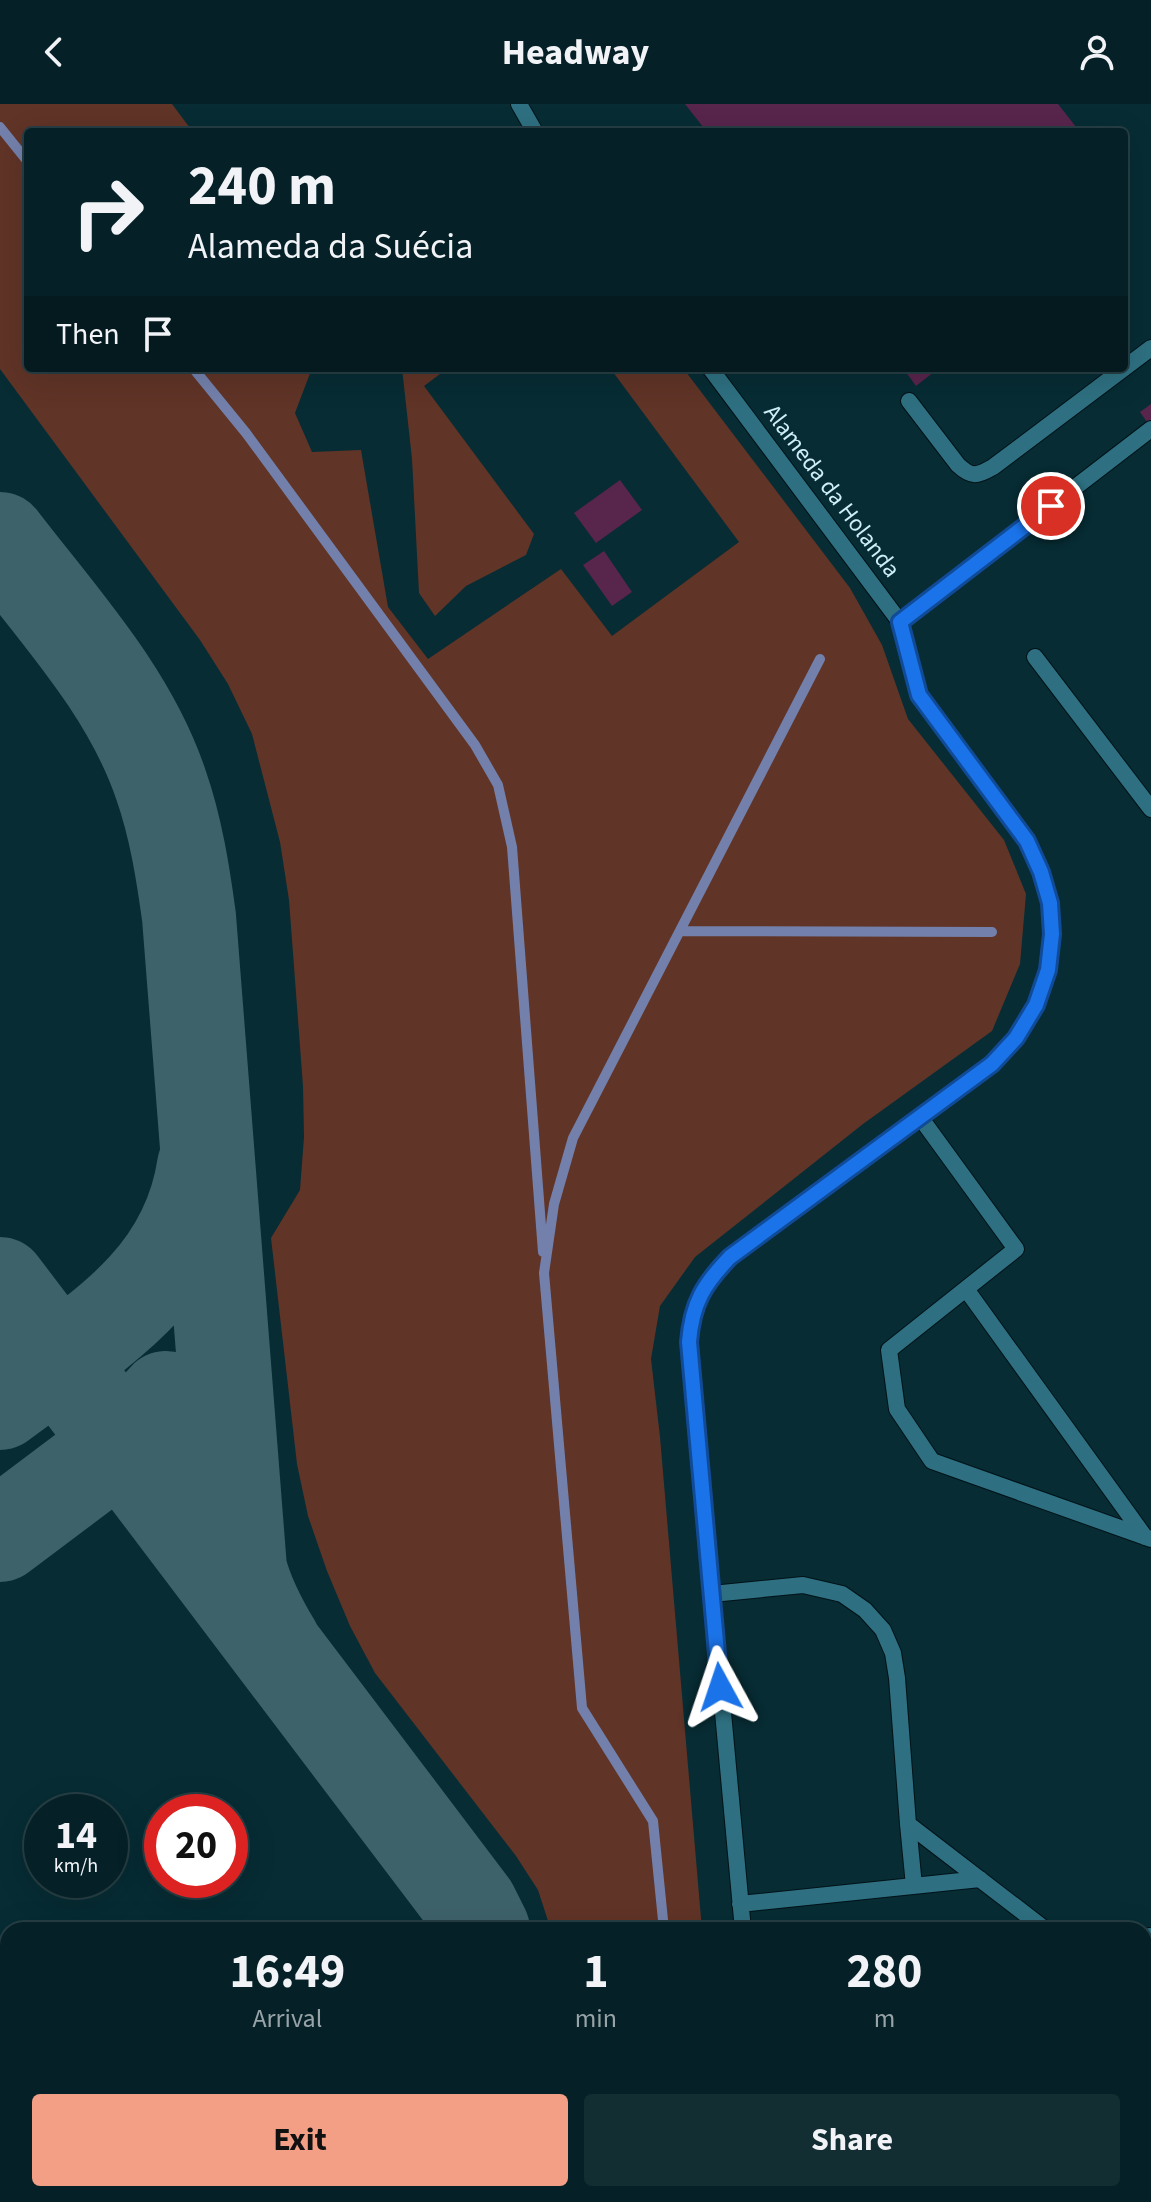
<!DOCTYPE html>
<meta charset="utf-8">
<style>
body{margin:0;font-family:"Source Sans 3",sans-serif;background:#132e33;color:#f1f3f6;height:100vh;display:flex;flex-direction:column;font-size:30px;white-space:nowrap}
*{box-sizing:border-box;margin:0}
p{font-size:26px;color:#97a3a7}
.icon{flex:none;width:44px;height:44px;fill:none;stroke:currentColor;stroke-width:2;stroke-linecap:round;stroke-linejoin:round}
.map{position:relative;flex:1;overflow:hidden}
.side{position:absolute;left:0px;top:1818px;width:1152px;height:280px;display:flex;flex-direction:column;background:#052127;border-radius:24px 24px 0 0;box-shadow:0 8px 32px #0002,0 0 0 2px #263e44}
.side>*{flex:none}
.hud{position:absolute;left:24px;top:24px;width:1104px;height:244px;border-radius:8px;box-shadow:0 8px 32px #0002,0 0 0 2px #263e44;background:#052127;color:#f1f3f6;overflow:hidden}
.speed{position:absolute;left:24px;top:1690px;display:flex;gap:16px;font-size:40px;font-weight:700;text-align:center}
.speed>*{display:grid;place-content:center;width:104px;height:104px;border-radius:50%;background:#052127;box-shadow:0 8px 32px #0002,0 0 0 2px #263e44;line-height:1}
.speed small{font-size:20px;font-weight:400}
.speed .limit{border:12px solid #d22;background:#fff;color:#111}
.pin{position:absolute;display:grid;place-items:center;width:68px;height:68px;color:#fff;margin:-34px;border:4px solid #fff;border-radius:50%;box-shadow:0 2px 8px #0007}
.me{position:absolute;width:88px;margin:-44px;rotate:355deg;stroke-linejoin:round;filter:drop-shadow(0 0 6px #0008)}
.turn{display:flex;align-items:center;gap:28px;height:168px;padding:0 32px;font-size:36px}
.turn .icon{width:104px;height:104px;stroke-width:2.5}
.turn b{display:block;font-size:56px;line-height:68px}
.then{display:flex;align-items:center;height:76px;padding:0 32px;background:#0003;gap:16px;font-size:30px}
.eta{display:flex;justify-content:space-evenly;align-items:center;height:136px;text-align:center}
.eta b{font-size:48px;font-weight:700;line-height:56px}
.cta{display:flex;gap:16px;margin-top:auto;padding:16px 32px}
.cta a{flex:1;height:92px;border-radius:8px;background:#f39f86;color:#111;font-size:32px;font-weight:700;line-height:92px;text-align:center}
.cta a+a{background:#132e33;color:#f1f3f6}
header{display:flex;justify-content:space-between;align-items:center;height:104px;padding:0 32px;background:#052127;font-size:36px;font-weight:700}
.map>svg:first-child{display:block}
.green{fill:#603427}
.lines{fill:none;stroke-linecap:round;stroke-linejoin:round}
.stream{stroke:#7380ab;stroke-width:10}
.taxiway{stroke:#3e626a;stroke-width:94}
.building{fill:#58254c}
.service-casing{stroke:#011318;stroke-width:18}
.path{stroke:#72949d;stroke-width:5;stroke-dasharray:8 4;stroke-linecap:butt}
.service{stroke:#2e7081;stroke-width:16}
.route-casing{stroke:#114b97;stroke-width:20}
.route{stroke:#1a73e8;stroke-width:14}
.labels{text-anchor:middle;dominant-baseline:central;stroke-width:6;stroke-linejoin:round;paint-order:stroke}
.street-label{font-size:24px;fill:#cfeff8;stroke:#072c34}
</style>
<header><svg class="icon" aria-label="back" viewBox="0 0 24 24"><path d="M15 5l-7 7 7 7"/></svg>Headway<svg class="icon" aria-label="person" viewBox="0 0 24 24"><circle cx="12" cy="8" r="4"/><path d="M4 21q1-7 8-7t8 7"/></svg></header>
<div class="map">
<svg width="1151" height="2098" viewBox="0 0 1151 2098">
<rect width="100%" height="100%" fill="#072c34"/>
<!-- green -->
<path class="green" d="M0,0H172L193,28H28V264H312L295,309L312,348L361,346L388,503L428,555L561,465L612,532L739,438L610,264H683L850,484L882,541L908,615L1004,736L1026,790L1020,860L992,927L863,1020L695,1153L660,1202L651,1255L660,1333L702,1826H551L538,1786L516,1752L375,1569L350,1522L327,1467L308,1412L297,1360L271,1134L300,1086L304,1033L303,982L289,796L280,738L252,630L228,580L200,536L0,265Z
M402,264H448L424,282L534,430L526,451L466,482L435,512L419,489L412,355Z
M578,2090H724V2098H579Z"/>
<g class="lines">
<!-- stream -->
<path class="stream" d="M0,23L28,58
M193,264L246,329L475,641L498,681L512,743L543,1148
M680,827L992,828
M664,1826L653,1717L582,1604L544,1169L554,1100L573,1034L820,555
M684,2090V2098"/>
<!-- taxiway -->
<path class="taxiway" d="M0,435C59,512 130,588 161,681C176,724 183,769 189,813L240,1465C247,1492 259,1515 274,1540
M0,1180L471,1802L483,1826
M0,1299C89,1232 186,1182 204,1062
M0,1431L121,1340L143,1319L166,1294
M511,2090V2098"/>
</g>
<!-- building -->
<path class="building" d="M685,0H1058L1080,28H707Z
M903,264H939L916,282Z
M1151,300V324L1140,308Z
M620,376L642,406L596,439L574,409Z
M604,447L632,488L612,502L583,461Z"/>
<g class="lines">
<!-- service casing -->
<g class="service-casing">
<path id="service" d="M519,0L535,28
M710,264L900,518L919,591L1027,737L1041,768L1050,799L1052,830L1048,866L1036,901L1016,934L992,960L730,1153C704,1180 692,1199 689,1238L743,1826
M909,297L958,361C972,374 977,372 993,363L1151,244
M900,518L1151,325
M1035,553L1151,705
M920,1013L1016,1145L889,1246L897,1305L932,1357L1151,1435
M966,1185L1145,1433
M712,1490L803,1481L842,1490L865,1506L883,1526L893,1549L897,1574L908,1720L1046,1826
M908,1720L914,1782
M740,1800L980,1775
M1144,1833L1151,1832
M1144,2011H1151
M928,2090L929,2098
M760,2098L761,2090
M1138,2098L1151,2097"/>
</g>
<!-- path -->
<path class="path" d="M61,2090L70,2098
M24,2098L55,2090"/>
<!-- service -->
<use href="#service" class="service"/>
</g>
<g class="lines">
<!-- route casing -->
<g class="route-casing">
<path id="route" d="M720,1583L689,1238C692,1199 704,1180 730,1153L992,960L1016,934L1036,901L1048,866L1052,830L1050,799L1041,768L1027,737L919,591L900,518L1051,402"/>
</g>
<!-- route -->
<use href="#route" class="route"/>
</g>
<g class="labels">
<!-- street labels -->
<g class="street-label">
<text transform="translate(832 387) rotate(53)">Alameda da Holanda</text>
</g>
</g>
</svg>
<div class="speed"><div>14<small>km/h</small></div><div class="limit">20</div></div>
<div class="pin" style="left:1051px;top:402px;background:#d93025"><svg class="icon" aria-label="arrive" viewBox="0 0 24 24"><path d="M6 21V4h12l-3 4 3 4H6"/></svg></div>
<svg class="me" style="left:720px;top:1583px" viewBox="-20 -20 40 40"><path d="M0-17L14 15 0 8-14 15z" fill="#1a73e8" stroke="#fff" stroke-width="4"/></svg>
<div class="hud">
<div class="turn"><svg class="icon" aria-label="right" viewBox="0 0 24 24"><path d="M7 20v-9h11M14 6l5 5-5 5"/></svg><div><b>240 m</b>Alameda da Suécia</div></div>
<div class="then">Then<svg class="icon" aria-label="arrive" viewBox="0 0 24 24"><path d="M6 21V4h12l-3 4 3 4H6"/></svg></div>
</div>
<section class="side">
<div class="eta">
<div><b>16:49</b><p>Arrival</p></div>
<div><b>1</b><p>min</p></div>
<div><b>280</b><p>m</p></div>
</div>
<div class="cta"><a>Exit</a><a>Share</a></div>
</section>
</div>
